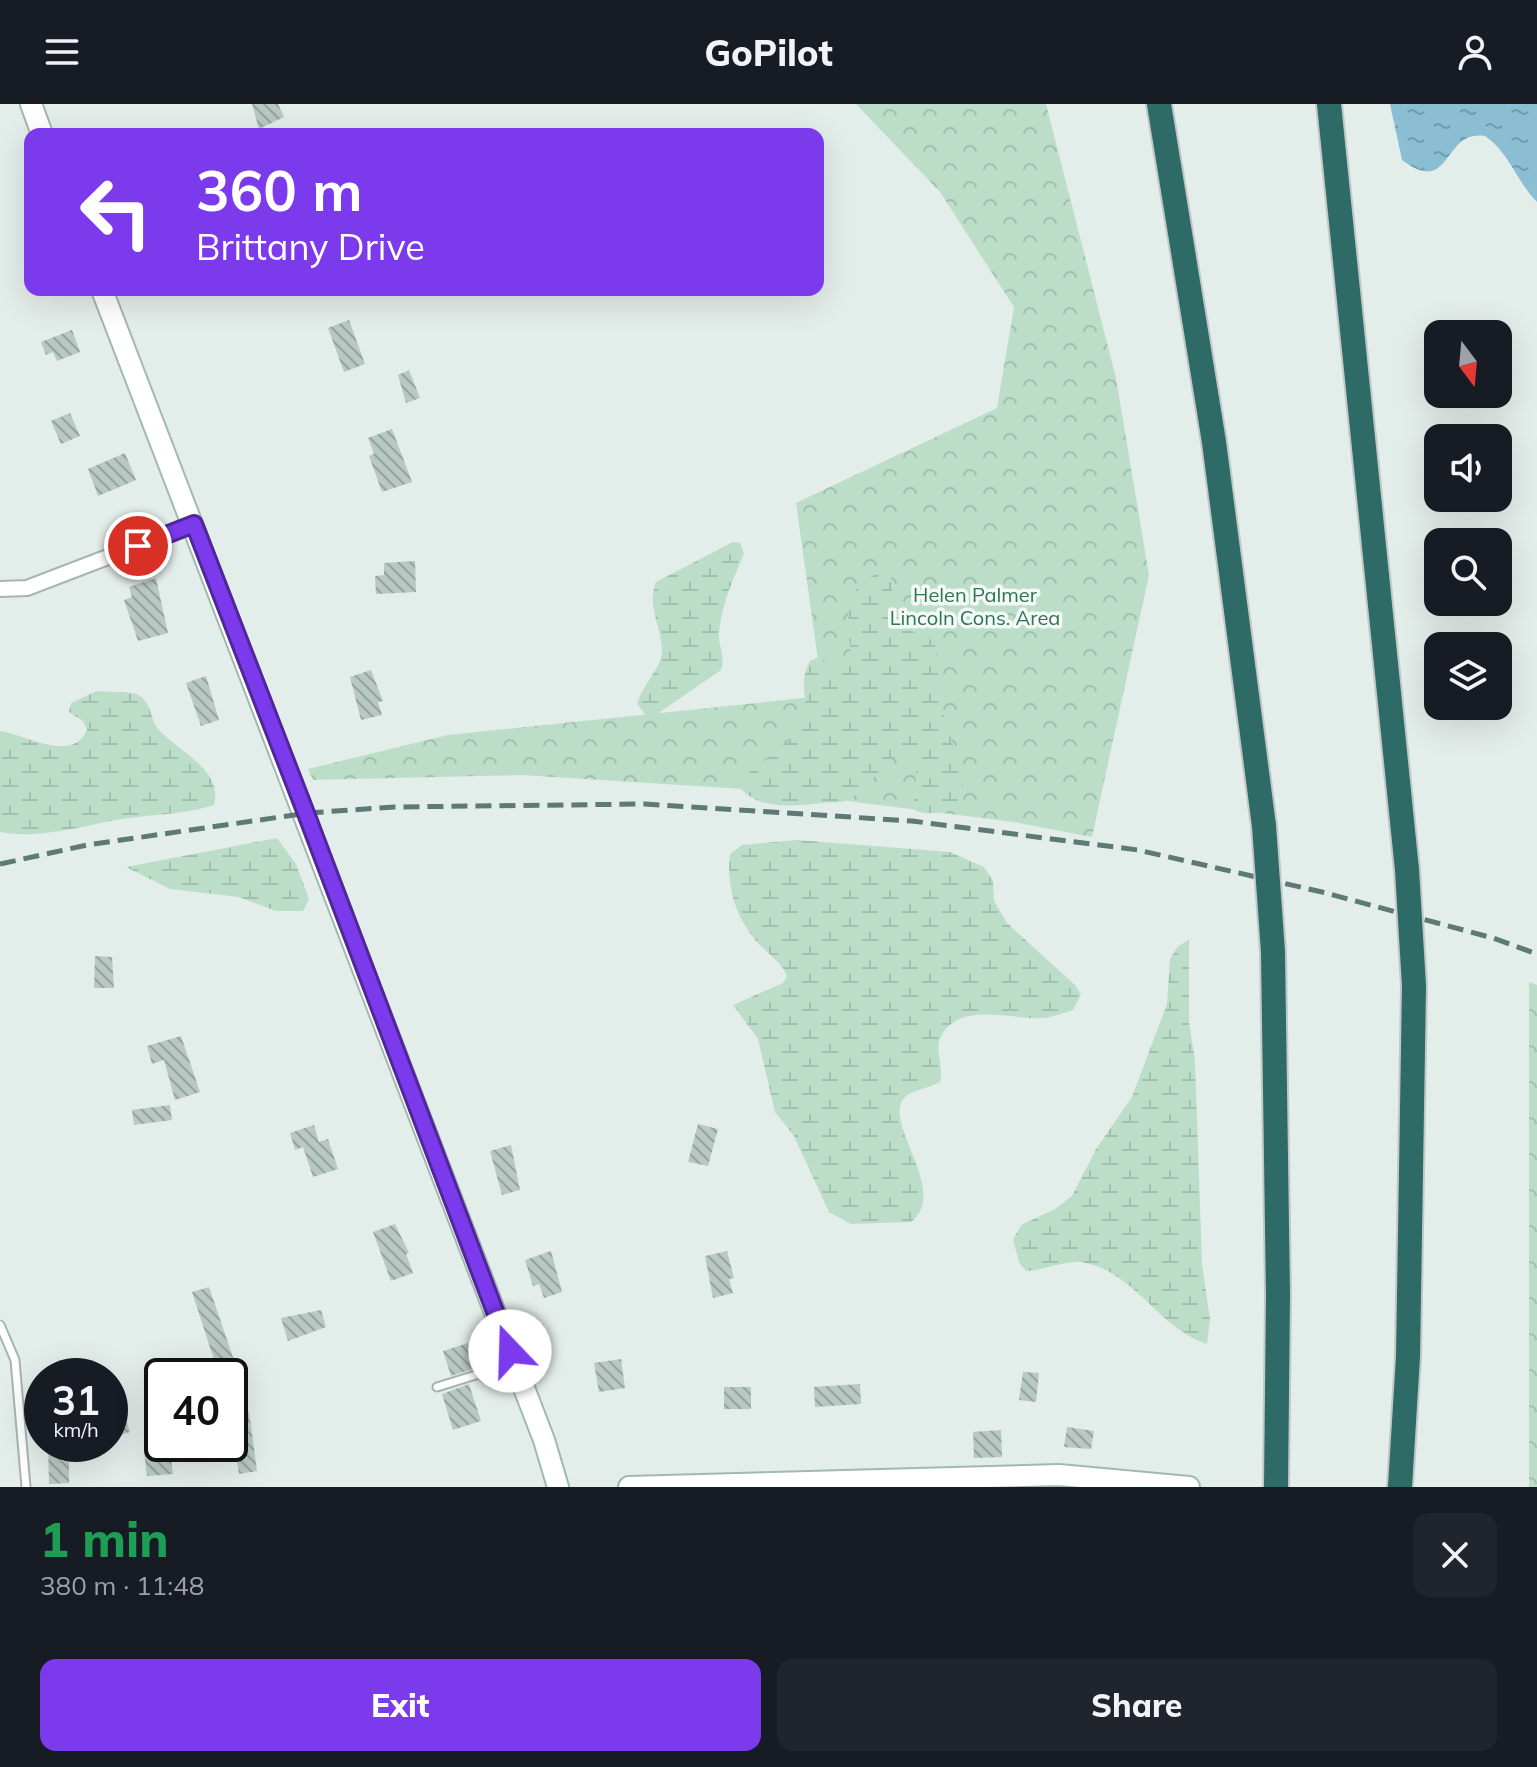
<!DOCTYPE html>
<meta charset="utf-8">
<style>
body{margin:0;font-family:Mulish,sans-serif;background:#20242c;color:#f1f3f6;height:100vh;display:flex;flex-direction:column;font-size:30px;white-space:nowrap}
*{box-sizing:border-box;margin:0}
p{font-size:26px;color:#9ea1a6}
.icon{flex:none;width:44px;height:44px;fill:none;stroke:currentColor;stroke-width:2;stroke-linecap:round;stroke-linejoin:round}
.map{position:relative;height:1383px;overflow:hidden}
.sheet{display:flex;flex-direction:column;background:#171b24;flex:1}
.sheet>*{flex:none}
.top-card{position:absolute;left:24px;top:24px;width:800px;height:168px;border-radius:16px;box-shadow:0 8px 32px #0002;background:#7c3aed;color:#fff;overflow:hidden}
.needle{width:52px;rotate:164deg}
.tools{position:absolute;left:1424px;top:216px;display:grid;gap:16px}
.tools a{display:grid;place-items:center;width:88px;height:88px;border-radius:16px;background:#171b24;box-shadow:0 8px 32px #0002;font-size:40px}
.speed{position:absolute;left:24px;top:1254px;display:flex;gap:16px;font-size:40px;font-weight:700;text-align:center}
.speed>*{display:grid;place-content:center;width:104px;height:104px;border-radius:50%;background:#171b24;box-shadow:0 8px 32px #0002;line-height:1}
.speed small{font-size:20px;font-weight:400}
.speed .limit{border:4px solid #111;border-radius:12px;background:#fff;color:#111}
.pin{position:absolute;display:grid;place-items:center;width:68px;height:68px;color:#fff;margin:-34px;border:4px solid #fff;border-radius:50%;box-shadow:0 2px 8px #0007}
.me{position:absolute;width:88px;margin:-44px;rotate:339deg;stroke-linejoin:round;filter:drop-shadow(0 0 6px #0008)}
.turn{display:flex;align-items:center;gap:28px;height:168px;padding:0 40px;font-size:36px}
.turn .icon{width:104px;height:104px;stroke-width:2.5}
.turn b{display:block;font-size:56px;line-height:68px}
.round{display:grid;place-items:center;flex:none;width:84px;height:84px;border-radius:16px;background:#20242c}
.headline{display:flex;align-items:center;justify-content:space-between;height:136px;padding:0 40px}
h1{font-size:48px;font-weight:800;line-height:60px;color:#1e9e55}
.button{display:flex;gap:16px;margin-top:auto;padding:16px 40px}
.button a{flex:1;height:92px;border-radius:16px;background:#7c3aed;color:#fff;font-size:32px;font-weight:800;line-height:92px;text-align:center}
.button a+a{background:#20242c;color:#f1f3f6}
header{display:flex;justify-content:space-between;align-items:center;height:104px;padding:0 40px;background:#171b24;font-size:36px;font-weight:800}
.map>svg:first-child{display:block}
.forest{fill:url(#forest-crowns)}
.wetland{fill:url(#wetland-marsh)}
.water{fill:url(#water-ripples)}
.building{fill:url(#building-back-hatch)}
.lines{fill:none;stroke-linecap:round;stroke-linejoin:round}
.lane-casing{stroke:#a6b5b2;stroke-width:11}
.street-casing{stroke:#a6b5b2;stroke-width:18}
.secondary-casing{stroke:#a1b9b3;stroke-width:24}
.highway-casing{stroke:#c1c9c8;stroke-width:28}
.lane{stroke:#fff;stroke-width:7}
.street{stroke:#fff;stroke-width:14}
.secondary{stroke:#fff;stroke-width:20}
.highway{stroke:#2e6b66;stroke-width:24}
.rail{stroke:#5d7a76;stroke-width:5;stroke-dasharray:16 8;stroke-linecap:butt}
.highway-bridge-casing{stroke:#c1c9c8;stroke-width:28;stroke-linecap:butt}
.highway-bridge{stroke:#2e6b66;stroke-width:24}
.route-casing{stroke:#51269a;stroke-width:20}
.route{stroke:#7c3aed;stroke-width:14}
.labels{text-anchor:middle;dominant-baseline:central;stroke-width:7;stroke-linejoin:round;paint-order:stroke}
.park-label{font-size:20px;fill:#2c7552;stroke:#f4f9f7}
</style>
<header><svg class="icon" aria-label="menu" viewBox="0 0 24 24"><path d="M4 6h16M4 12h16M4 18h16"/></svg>GoPilot<svg class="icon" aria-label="person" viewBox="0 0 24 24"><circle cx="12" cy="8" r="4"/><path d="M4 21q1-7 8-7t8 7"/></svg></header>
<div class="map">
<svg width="1537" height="1383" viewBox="0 0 1537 1383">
<defs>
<pattern id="forest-crowns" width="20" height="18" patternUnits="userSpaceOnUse" patternTransform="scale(2)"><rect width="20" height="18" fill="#bcdec9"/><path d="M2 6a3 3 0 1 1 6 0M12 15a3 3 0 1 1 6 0" fill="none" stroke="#a1c0ad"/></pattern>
<pattern id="wetland-marsh" width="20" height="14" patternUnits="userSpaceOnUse" patternTransform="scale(2)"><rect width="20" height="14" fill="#bcdec9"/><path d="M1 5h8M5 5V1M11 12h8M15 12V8" fill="none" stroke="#a1c0ad"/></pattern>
<pattern id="water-ripples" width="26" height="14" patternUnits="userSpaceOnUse" patternTransform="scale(2)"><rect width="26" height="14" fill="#8bbed2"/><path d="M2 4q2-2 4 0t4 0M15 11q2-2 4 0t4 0" fill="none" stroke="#719cab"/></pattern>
<pattern id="building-back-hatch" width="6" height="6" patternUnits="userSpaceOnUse" patternTransform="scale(2)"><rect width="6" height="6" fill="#b8c8c3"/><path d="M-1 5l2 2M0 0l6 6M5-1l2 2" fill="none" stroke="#95a49f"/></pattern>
</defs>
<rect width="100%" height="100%" fill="#e3edea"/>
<!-- forest -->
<path class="forest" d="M856,0H1046L1116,274L1149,471L1092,733L1014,718L760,686L521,671L313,676L308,665L448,631L823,592L796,399L997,304L1014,203L940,88Z
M1529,878L1537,881V1383H1529Z"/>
<!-- wetland -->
<path class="wetland" d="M733,438L740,439L744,450C733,475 721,502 719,529C718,544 726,550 721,566L653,613L646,611L637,600C642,581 661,564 662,548C662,522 646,503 656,478Z
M888,464C895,483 889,510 907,525C916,532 926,531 935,539L942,605L964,677L960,698C950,708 927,713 915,706C911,690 919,677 915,661L897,652C877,664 865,690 842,698C809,698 761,713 738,681L741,674C759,661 807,629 806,607C805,587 800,574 810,557L817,554L840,562L851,557C849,510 837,486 888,464Z
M97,587C109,589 132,586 140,592C152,600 150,615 158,625C176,646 224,666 214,701C187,710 157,710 129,714C85,720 45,736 0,728V627C24,630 73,660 87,626L83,617L69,608L71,599Z
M277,734L296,760L309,795L303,807H276L239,793L170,785L126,763Z
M797,736L950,748L984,763L993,777L994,797L1007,819L1075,881L1081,891L1073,906C1063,909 1053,913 1043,914C1012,916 955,896 940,935C935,948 944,964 940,978C930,984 912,986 905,993C880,1017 951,1087 911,1118L851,1120L829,1108L794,1032L775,1008L758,935L733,901L783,879L787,872C782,859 772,853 762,843C737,818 726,785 730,750L742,741Z
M1189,836V918L1195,957L1202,1160L1210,1216L1207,1240C1158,1224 1134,1167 1082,1158C1064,1156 1044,1167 1026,1167L1020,1160L1013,1136L1021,1121L1055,1105L1072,1092L1096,1045L1132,993L1167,900L1170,855L1178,842Z"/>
<!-- water -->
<path class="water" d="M1390,0H1537V98C1517,78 1509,48 1485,32C1442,25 1452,94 1402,56Z"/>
<!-- building -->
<path class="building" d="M252,0H278L284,13L259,25Z
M349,216L365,260L344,268L328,224Z
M72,226L80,248L57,257L53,248L46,251L41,238Z
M409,266L420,294L406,299L398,271Z
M70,309L80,332L61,340L51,317Z
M392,325L412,378L382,388L369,352L374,350L368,334Z
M125,349L136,376L98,392L88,365Z
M415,457L416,488L376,490L375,472L384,471V459Z
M156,474L168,529L138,537L124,496L132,493L129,483Z
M371,566L383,597L378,598L382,611L361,616L350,573Z
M206,572L219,616L201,622L186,579Z
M95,852L112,853L114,884H94Z
M181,932L200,988L175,996L164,956L152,960L147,942Z
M170,1001L172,1016L134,1021L132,1006Z
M698,1020L718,1025L708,1062L688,1058Z
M314,1021L319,1038L328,1035L338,1065L313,1073L303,1043L295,1046L290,1029Z
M511,1041L520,1086L502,1091L490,1047Z
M395,1120L409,1149L406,1150L413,1169L391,1177L373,1128Z
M551,1147L562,1188L544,1194L539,1180L533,1182L525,1156Z
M727,1147L734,1174L729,1175L733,1189L713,1194L705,1152Z
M209,1183L236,1262L218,1268L192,1188Z
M321,1206L326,1223L288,1237L281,1214Z
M468,1239L476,1264L451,1272L443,1247Z
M621,1255L625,1284L599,1288L594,1259Z
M1023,1268L1039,1269L1036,1298L1019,1296Z
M469,1280L481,1317L453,1326L442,1290Z
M860,1280L861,1300L815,1303L814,1283Z
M724,1283H751V1305H724Z
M124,1308L130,1328L110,1334V1312Z
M249,1308L257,1367L239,1370L235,1346L240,1345L234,1311Z
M1067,1323L1094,1327L1091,1345L1064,1343Z
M1001,1326L1002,1353L974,1354L973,1328Z
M48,1340H57L61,1357L69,1356V1379L49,1380Z
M170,1346L173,1370L147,1372L144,1348Z"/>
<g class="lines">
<!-- lane casing -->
<g class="lane-casing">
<path id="lane" d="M0,1221L15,1256L26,1383
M437,1283L479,1270L494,1280L522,1284"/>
</g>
<!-- street casing -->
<g class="street-casing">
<path id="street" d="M0,485L27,484L194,420"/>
</g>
<!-- secondary casing -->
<g class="secondary-casing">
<path id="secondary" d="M31,0L42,30
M102,186C252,568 397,952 544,1336L558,1383
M629,1383L1059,1371L1189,1383"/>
</g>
<!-- highway casing -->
<g class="highway-casing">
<path id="highway" d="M1159,0L1214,338L1264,722
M1329,0L1407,766
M1273,848L1278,1191L1276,1383
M1400,1383L1408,1253L1414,882"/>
</g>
<!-- lane -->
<use href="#lane" class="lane"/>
<!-- street -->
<use href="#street" class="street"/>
<!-- secondary -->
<use href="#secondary" class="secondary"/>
<!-- highway -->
<use href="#highway" class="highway"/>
<!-- rail -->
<path class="rail" d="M0,760L87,741L308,709L394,703L645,700L912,717L1138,746L1322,788L1493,834L1537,850"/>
<!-- highway-bridge casing -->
<g class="highway-bridge-casing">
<path id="highway-bridge" d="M1264,722L1273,848
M1407,766L1414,882"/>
</g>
<!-- highway-bridge -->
<use href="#highway-bridge" class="highway-bridge"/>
</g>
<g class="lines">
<!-- route casing -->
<g class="route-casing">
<path id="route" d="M138,442L194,420C301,695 407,971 510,1247"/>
</g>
<!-- route -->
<use href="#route" class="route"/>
</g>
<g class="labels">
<!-- park labels -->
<g class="park-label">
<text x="975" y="490">Helen Palmer<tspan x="975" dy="23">Lincoln Cons. Area</tspan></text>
</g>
</g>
</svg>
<div class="tools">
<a><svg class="needle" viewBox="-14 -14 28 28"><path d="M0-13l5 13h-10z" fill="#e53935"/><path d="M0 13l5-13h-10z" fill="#9ea1a6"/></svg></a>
<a><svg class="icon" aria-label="sound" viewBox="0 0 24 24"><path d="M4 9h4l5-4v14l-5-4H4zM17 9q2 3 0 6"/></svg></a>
<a><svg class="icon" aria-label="search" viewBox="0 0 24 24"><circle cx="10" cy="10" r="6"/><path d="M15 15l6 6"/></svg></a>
<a><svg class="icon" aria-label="layers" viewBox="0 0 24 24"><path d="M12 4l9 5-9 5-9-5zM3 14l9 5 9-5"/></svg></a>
</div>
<div class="speed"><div>31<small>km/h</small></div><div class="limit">40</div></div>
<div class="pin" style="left:138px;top:442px;background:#d93025"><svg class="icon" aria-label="arrive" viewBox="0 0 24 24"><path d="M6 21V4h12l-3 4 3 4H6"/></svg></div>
<svg class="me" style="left:510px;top:1247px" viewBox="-20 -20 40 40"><circle r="19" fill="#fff"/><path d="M0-13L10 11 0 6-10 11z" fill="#7c3aed"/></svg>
<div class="top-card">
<div class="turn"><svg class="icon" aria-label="left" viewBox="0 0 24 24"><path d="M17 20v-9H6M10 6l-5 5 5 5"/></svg><div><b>360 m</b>Brittany Drive</div></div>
</div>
</div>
<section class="sheet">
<div class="headline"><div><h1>1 min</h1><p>380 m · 11:48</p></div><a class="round"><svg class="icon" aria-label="close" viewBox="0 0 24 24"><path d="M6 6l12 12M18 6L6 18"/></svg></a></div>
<div class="button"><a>Exit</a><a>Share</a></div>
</section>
